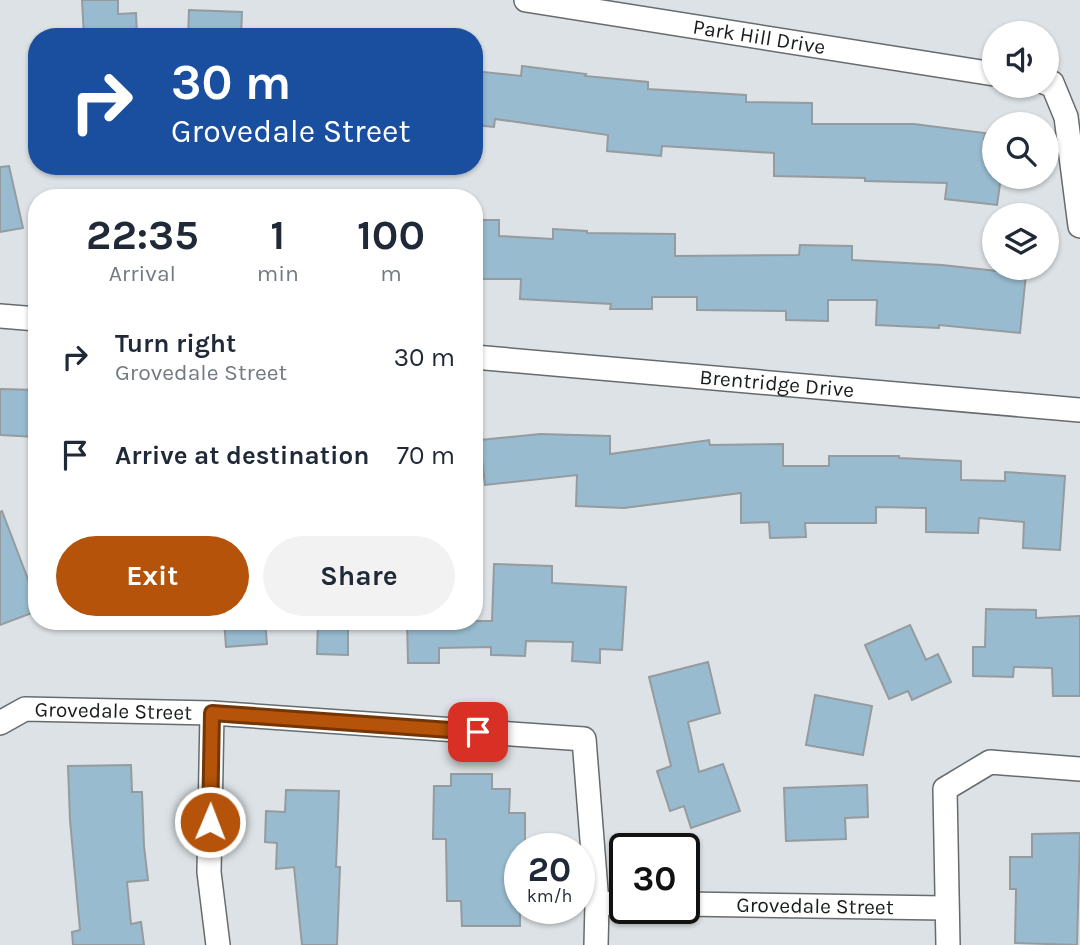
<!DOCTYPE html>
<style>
body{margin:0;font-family:Karla,sans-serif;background:#f2f2f3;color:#1f2937;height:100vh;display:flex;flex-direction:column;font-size:26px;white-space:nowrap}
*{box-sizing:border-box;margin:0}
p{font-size:23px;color:#747a83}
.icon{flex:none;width:38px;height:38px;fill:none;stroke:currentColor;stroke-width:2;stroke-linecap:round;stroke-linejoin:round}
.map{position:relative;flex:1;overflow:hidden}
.panel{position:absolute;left:28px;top:189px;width:455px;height:441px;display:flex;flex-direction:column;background:#fff;border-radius:28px;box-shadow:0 2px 5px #0004}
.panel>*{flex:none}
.hud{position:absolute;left:28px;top:28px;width:455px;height:147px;border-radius:28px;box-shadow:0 2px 5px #0004;background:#1a4fa0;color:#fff;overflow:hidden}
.tools{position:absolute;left:982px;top:21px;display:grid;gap:14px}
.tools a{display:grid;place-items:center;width:77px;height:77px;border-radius:50%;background:#fff;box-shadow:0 2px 5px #0004;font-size:35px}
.speed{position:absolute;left:504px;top:833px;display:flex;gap:14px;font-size:35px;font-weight:700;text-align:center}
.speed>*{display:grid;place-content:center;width:91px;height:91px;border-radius:50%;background:#fff;box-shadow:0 2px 5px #0004;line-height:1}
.speed small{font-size:18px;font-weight:400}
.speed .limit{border:4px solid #111;border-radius:10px;background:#fff;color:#111}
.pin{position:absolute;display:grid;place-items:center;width:60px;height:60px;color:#fff;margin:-30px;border-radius:14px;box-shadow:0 4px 10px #0006}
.me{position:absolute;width:77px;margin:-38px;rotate:1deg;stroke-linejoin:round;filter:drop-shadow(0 0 5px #0008)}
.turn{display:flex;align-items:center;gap:24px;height:147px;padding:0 28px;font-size:32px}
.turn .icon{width:91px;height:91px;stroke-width:2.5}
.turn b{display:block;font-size:49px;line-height:60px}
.eta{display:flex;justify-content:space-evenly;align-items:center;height:119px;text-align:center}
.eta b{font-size:42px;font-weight:700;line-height:49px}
.action{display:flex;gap:14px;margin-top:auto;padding:14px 28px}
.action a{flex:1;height:80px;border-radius:42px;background:#b45309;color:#fff;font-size:28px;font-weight:700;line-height:80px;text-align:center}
.action a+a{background:#f2f2f3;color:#1f2937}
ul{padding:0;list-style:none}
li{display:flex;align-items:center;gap:21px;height:98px;padding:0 28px}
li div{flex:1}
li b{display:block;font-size:26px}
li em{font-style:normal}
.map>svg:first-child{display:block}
.building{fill:#98bbcf;stroke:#959b9e;stroke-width:2}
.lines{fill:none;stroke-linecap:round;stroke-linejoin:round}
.street-casing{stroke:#666b6e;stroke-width:26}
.street{stroke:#fff;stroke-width:23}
.route-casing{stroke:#753606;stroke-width:18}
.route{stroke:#b45309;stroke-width:12}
.labels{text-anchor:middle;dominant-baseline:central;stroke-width:5;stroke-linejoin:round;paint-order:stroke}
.street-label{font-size:21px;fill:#191c1d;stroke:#e9f0f3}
</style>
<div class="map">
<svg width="1080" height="945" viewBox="0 0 1080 945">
<rect width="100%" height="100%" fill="#dce2e6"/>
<!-- building -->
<path class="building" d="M82,0H118V14L136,13L137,37H84Z
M189,10L242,12L241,37H188Z
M522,66L586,74L585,76L648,82V89L746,95V102L812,103V124H914L985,133L983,149L994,150V177H1001L997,205L945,199L947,183L865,181V178L774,176V153L662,146L661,156L607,151L608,135L495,119L494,127L474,125V71L521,76Z
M9,166L23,228L0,232V167Z
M474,220H499V236L553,239V229L587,231V233L675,234V256L799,255L800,245L852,246V260L942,265L1026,274L1020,333L939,325V328L876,325L877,300H828V321L786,320V311L697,310V297H652V309H610L611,304L520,299L521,279H474Z
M0,389L37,390L36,437L0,435Z
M540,434L610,436V454L709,440L710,445L783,444V466H829V456H899V458L961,461V480L1005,481V472L1065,476L1060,550L1023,548L1024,522L979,518L978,533L926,532V508L876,507V523H805L806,537L770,538L769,522L741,523V493L624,508L576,506L577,475L485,485L480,440Z
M2,511L37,603V611L0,625V512Z
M494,564L552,566V583L626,587L622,650L600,649V663L572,661L573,642L526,641L525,656L491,655V647L439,648V663H408L407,621H492Z
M986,609L1036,610V618L1080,616V696H1053L1052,668L1014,667L1013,677L973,676V647H985Z
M224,621H265L267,644L226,647Z
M318,621H348V655L317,654Z
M910,625L926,660L938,654L951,682L912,700L908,691L889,699L865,645Z
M708,662L720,713L688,722L699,772L723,764L740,811L691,828L684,806L670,811L657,771L671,766L649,677Z
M815,695L872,706L863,755L806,745Z
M131,765L132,792H142L144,846L148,880L127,882L131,924L141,922L144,945H73L72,932L80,930L70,820L68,766Z
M451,774H492V789H510L509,813H525V849H520V856H512L513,900H520V926H462L461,901H447L446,839H433L434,786H451Z
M867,785L868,817L845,818L846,839L786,841L784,788Z
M286,790L339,791L336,867H340L337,945H302L294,867L276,869L277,843L265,842L266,811L285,812Z
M1080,833L1077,945L1015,943L1016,889H1010V857H1032V834Z"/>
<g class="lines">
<!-- street casing -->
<g class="street-casing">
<g id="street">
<path id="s1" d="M526,0L994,74"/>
<path d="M1046,83H1052L1066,117L1080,226"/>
<path d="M0,316L37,319"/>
<path id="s2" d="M474,357L1080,410"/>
<path d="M212,713L209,872L218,945"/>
<path id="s3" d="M0,723L25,709L212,713L584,739L597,903L596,945"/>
<path d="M597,903L625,904"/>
<path id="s4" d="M684,904L945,908"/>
<path d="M948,945L945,789L990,762L1080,769"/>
</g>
</g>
<!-- street -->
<use href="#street" class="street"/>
</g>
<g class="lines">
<!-- route casing -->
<g class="route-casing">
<path id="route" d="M210,822L212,713L478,732"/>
</g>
<!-- route -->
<use href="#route" class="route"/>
</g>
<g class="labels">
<!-- street labels -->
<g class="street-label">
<text stroke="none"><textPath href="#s1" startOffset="236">Park Hill Drive</textPath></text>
<text stroke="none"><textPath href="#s2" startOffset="304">Brentridge Drive</textPath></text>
<text stroke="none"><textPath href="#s3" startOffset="117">Grovedale Street</textPath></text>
<text stroke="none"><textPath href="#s4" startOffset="131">Grovedale Street</textPath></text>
</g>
</g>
</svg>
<div class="tools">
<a><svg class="icon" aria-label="sound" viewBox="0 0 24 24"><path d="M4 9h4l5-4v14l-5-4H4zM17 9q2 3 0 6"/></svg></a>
<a><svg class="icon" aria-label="search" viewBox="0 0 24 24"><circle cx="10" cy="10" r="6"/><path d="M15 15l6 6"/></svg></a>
<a><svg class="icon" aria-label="layers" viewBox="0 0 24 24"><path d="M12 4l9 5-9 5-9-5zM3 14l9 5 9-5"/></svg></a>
</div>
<div class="speed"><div>20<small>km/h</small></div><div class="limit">30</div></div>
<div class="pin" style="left:478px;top:732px;background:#d93025"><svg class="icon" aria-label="arrive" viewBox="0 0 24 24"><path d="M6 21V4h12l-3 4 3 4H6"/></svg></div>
<svg class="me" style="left:210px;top:822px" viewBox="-20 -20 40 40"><circle r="17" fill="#b45309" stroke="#fff" stroke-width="3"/><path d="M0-11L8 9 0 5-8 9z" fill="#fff"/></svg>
<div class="hud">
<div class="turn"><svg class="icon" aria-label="right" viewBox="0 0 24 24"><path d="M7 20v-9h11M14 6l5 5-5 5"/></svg><div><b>30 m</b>Grovedale Street</div></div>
</div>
<section class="panel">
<div class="eta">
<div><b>22:35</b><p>Arrival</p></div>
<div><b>1</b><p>min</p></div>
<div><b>100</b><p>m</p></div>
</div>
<ul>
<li><svg class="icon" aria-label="right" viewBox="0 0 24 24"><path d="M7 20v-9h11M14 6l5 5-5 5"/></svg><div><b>Turn right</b><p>Grovedale Street</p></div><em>30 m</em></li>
<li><svg class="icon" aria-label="arrive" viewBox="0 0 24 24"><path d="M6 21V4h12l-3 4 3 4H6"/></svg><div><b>Arrive at destination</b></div><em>70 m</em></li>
</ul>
<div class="action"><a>Exit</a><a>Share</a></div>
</section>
</div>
